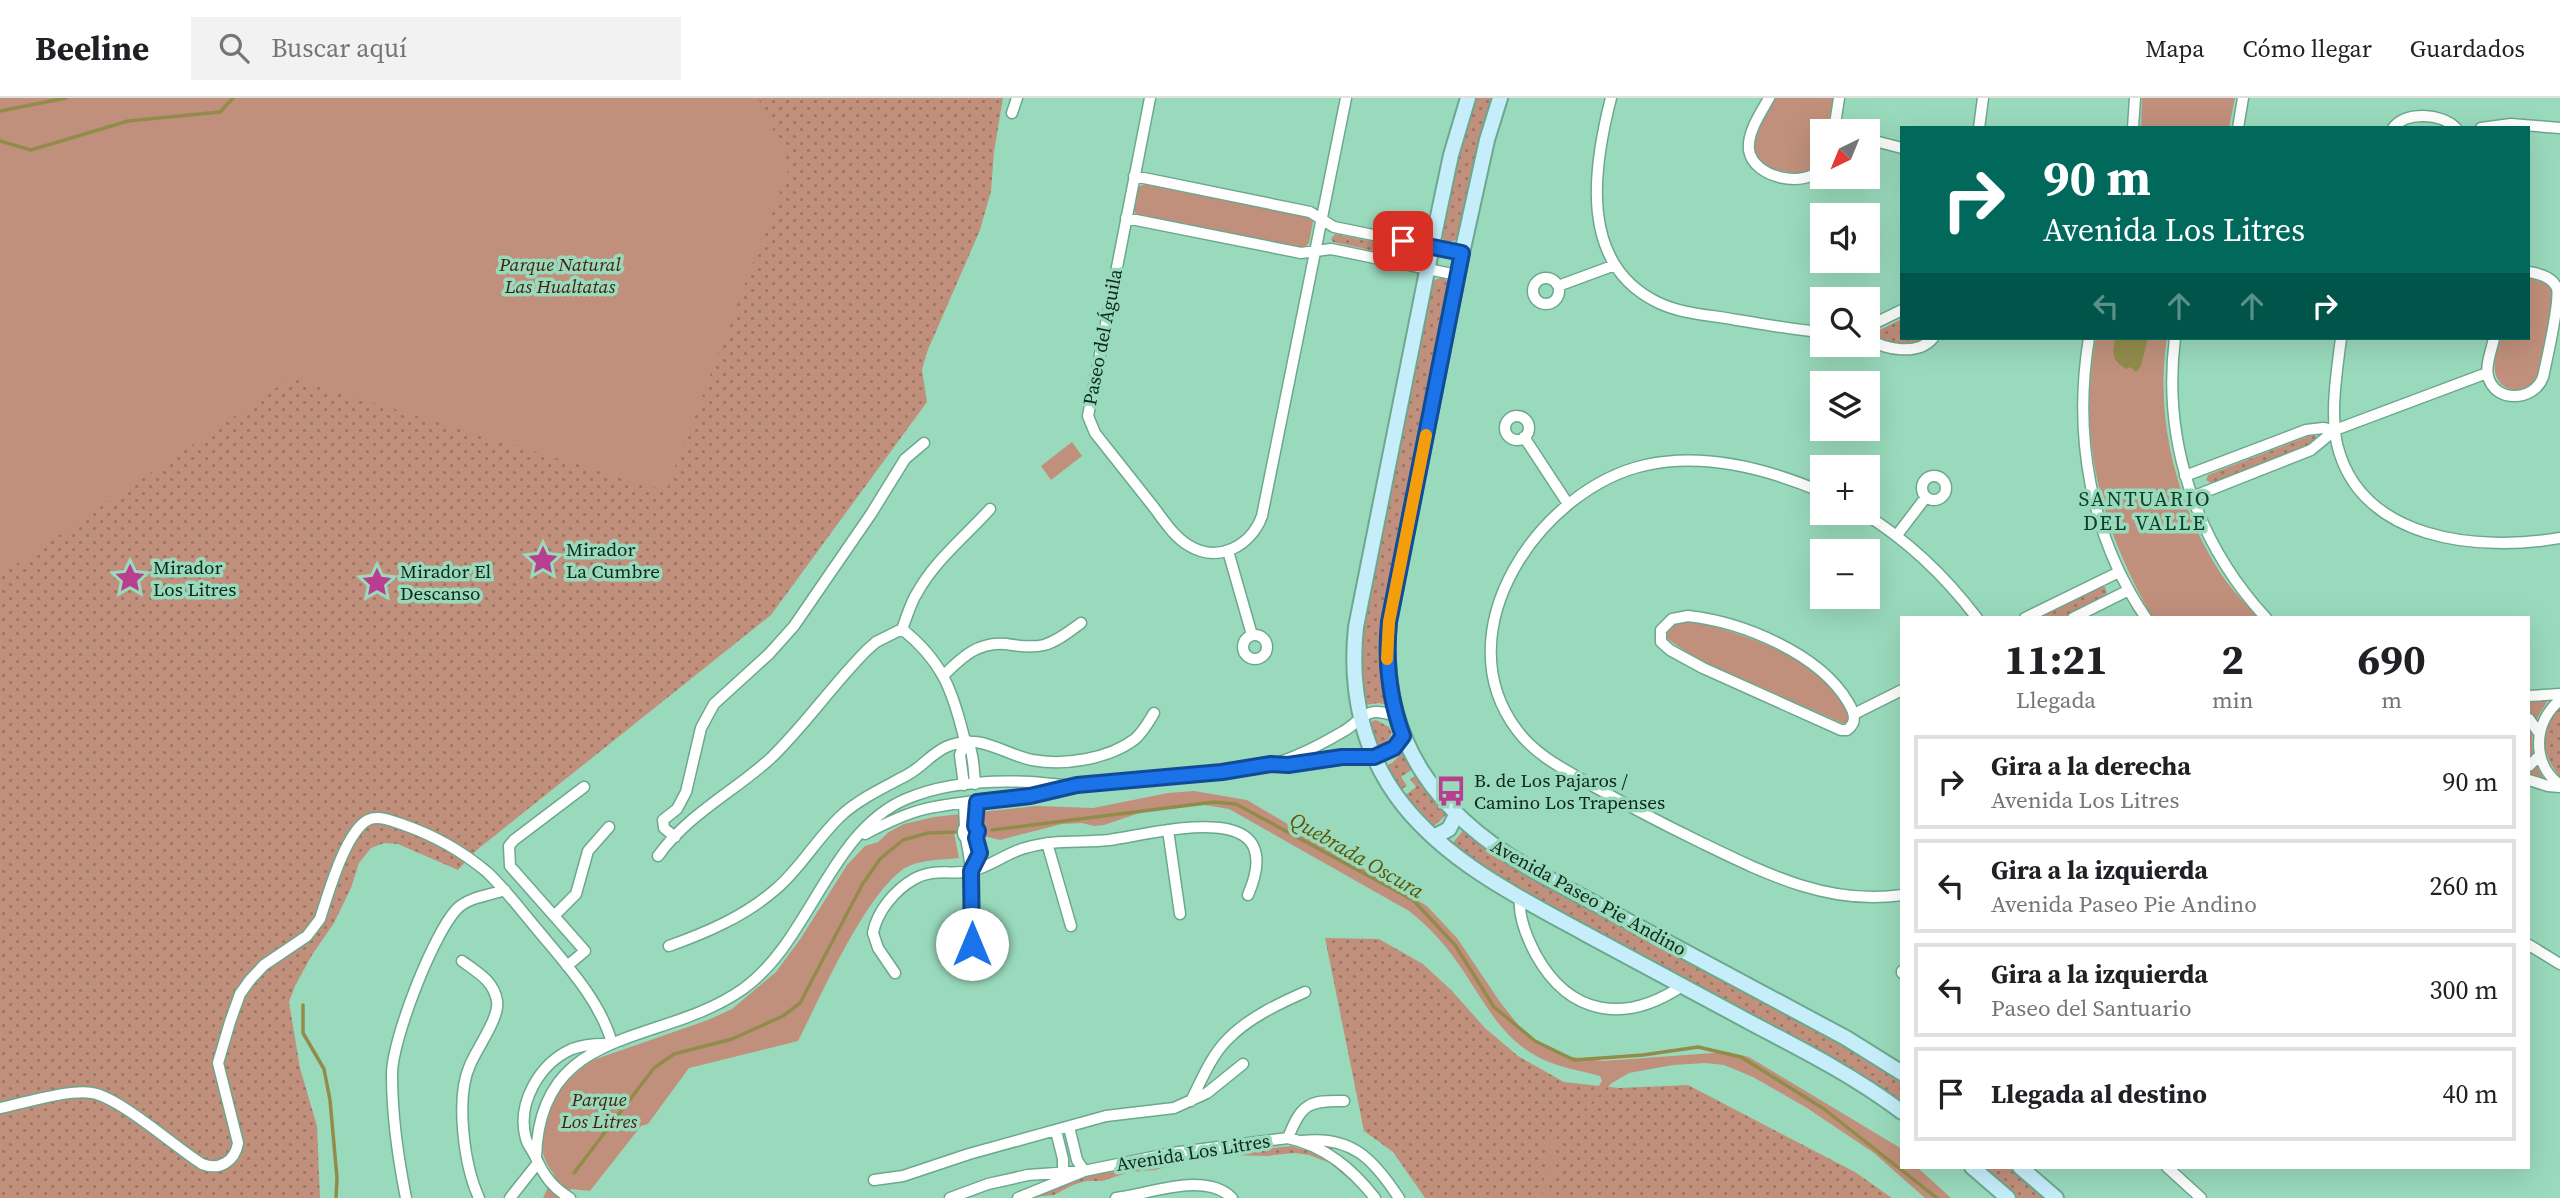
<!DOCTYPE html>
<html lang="es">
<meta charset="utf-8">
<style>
body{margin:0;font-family:"Source Serif 4",serif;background:#f2f2f2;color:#202124;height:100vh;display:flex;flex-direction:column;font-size:26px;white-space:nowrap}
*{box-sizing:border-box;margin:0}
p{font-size:23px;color:#757577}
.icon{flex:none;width:38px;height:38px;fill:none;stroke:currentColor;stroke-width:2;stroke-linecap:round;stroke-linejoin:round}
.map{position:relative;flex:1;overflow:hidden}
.details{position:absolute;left:1900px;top:518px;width:630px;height:553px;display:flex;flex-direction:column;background:#fff;border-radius:0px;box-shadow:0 7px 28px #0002}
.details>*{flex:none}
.top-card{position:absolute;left:1900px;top:28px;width:630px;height:214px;border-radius:0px;box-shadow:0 7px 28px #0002;background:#00695c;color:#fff;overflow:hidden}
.needle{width:46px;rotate:223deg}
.tools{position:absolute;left:1810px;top:21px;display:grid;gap:14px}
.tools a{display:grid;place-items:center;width:70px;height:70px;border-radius:0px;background:#fff;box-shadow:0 7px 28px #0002;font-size:35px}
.pin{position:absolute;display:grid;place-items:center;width:60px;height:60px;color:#fff;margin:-30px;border-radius:14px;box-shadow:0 4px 10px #0006}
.me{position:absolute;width:77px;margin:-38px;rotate:0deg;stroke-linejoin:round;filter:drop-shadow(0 0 5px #0008)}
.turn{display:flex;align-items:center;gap:24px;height:147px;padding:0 28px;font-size:32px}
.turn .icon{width:91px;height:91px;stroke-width:2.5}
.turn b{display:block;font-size:49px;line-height:60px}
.lanes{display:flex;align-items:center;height:66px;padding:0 28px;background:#0003;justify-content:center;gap:35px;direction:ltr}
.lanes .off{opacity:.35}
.eta{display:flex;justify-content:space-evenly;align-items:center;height:119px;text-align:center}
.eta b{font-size:42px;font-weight:700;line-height:49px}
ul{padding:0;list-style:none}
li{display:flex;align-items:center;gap:21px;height:94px;margin:0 14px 10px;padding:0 14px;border:4px solid #e0e0e0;border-radius:0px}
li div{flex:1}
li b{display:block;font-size:26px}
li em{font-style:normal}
header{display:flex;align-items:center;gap:42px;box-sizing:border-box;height:98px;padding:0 35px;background:#fff;border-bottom:2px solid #e0e0e0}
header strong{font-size:33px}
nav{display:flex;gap:38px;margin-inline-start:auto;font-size:24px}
.search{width:490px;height:63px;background:#f2f2f2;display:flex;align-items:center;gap:18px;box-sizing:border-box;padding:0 24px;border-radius:0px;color:#757577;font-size:26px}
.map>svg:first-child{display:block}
.grass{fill:url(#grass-dots)}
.park{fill:#c0907c}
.water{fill:#928c4b}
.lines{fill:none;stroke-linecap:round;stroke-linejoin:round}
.stream{stroke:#928c4b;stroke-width:3.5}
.street-casing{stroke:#6ba88d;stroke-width:13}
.secondary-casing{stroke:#6ba88d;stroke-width:18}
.street{stroke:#fff;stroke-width:10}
.secondary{stroke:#c5edfa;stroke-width:14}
.route-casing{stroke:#114b97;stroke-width:18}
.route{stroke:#1a73e8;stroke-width:12}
.slow{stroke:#f59e0b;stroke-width:12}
.labels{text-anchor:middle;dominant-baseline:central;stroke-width:7;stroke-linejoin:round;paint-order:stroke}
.park-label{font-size:19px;font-style:italic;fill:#471d0a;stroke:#9adabc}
.street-label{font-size:19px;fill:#0e281d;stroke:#9adabc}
.poi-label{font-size:19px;fill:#0e281d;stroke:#9adabc;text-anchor:start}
.neighbourhood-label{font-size:21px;letter-spacing:2px;fill:#0d3e2c;stroke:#9adabc}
.water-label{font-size:21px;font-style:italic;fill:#5c5500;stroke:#9adabc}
</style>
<header>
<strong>Beeline</strong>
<div class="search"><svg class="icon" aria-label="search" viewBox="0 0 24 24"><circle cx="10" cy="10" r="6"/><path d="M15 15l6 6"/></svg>Buscar aquí</div>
<nav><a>Mapa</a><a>Cómo llegar</a><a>Guardados</a></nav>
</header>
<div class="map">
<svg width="2560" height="1100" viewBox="0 0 2560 1100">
<defs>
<pattern id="grass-dots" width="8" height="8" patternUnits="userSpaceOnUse" patternTransform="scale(1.75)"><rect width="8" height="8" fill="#c0907c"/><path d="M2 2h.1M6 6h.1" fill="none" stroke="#9a7665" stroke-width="1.8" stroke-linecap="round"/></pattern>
</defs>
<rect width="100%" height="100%" fill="#9adabc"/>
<!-- grass -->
<path class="grass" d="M0,0H1003L994,54L991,93L980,132L927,254L922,272L927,304L771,517L478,751L458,772L398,746L384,745L371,750L359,765L351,790L334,825L312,857L295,888L289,904L300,970L317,1028L320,1100H0Z
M1475,0H1494L1459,141L1447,145L1442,140V131L1454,71Z
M1335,136L1380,145L1379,154L1333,144L1331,141Z
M1442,179L1448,183L1450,190L1380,539L1381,581L1387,607L1379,605L1364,607L1360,549L1363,525L1429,190L1433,183Z
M1902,221V240H1927C1912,252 1892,243 1874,240V235Z
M2314,336L2318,342L2316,345L2211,385L2206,382L2208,377Z
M2099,489H2105L2107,495L2103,499L2062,520H2038Z
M2560,609V679C2540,654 2539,634 2560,609Z
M1376,622L1389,629L1392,635L1383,650L1379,649L1372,629V623Z
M1403,654L1413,671L1401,679L1407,688L1400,692L1385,668L1392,665Z
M1416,677L1431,699L1447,716L1433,729L1404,698L1416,689L1410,681Z
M1464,731L1877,966L1902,982V1006L1520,793L1452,746Z
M1325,840L1379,841L1423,866L1452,893L1485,930L1518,958L1564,984L1619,990L1688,987L1855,1074L1892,1100H1425L1393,1054L1364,1033Z
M1292,1048L1322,1057L1360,1085L1357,1088L1330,1065L1309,1057L1295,1055L1266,1058L1234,1057L1193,1061L1155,1072L1130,1074L1102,1083H1086L1073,1087L1054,1097L1025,1100L1076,1081L1103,1075L1235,1054Z
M1981,1069H2010L2047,1100H2017Z"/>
<!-- park -->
<path class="park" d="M0,0H758L790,68L666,393L291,280L0,477Z
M1776,0H1833L1827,33H1822C1822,53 1821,65 1803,77C1792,74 1774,73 1764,67C1742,52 1766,16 1776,0Z
M2142,0H2235L2229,30H2141Z
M1145,86L1307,117L1313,124L1309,145L1303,151L1137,118L1133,111L1138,89Z
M2529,180L2542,184L2551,189L2553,201L2537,279C2527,297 2500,297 2495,274C2493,263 2498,250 2500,240H2529Z
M2096,240H2167C2154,322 2178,411 2223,479C2233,493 2246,506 2258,520H2153L2151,517C2101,428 2077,342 2096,240Z
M1072,344L1082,358L1051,382L1041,368Z
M1693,523C1741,535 1840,565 1849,623L1845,626L1826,618L1697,561L1666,540V534C1673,525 1682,524 1693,523Z
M2548,600C2547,606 2543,609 2540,615C2527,637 2531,661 2544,681L2541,683L2529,678V602Z
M1194,693L1247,702L1427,808L1457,840L1500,904L1520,929L1534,942L1552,952L1565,958L1603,963L1727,954L1749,959L1902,1051V1069H1917L1951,1100H1925L1874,1055L1807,1010L1753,979L1724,967L1706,965L1673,967L1629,975L1612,985L1557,1038L1552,1074L1546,1087L1548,1100H1543L1542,1086L1547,1074L1549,1047L1553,1036L1598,989L1602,983L1600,978C1579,972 1559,970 1538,959C1502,940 1485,906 1464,874C1449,851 1431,830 1409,813L1229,711L1199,706L1145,713L1104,727L1094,728L1082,725L1062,726L1000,742L980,737L954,735L959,760C941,762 917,761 902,772C863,801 821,898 798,943L689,970L648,1026L641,1028L590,1093L571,1091L563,1100H543L554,1076C521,1037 559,980 596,961L708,922L732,911L776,874L801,840L847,767L865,748L878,744L889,734L904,726L934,719L1036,708L1093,710L1168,695Z"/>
<!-- water -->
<path class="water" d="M2116,240H2148L2141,268L2136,274L2130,269L2127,271C2112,263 2111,255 2116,240Z"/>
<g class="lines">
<!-- stream -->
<path class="stream" d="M0,13L66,0
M0,43L31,52L128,23L220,14L233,0
M992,732L1214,704L1236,706L1413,802L1455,847L1494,909L1535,943L1574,962L1643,957L1698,949L1741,959L1824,1011L1937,1100
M303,907V935L324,971L330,1002L337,1080L336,1100
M574,1075L654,970L674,956L732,941L783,918L800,905L862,787L880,761L903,742L928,735L955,734"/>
<!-- street casing -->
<g class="street-casing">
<path id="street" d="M1150,0L1088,318L1095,335C1114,359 1133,383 1152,407C1163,421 1173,438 1188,447C1218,466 1251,448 1262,418L1346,0
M1611,0C1593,70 1578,167 1659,205C1682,216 1711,217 1737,222C1765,226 1793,232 1822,234
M1769,0C1761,15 1747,34 1749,52C1753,80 1805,91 1822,70
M1012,15L1017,0
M1979,30L1983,0
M2133,30L2135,0
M2238,30L2243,0
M2393,30C2406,13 2441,15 2456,30
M2481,30L2511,26L2560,30
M1834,33L1839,0
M1867,41L1902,50
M1134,78L1310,114L1334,129L1462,155
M1126,120L1301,155L1331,151L1457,177
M1533 193a13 13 0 1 1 26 0a13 13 0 1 1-26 0Z
M1558,188L1615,167
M1867,229L1902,212
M1867,240C1885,252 1918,258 1933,240
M2089,240C2073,337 2090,438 2146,520
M2175,240C2162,343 2196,444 2266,520
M2341,240C2337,273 2330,313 2337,346C2360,443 2479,454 2560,440
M2494,240C2492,251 2485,267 2488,278C2494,305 2534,304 2543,279C2547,261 2560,204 2557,190C2552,179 2540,176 2529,174
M1505 330a12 12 0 1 1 24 0a12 12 0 1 1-24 0Z
M1524,339L1568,406
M2185,378L2306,332L2323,330L2335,332
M1922 390a12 12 0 1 1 24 0a12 12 0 1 1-24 0Z
M1822,394C1768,371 1705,354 1646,367C1541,390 1442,533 1517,632C1536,658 1566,672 1593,688C1627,707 1661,725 1696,742C1762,774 1827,808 1902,797
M2192,399L2311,352L2335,332L2487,275
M1863,415C1909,443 1945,478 1977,520
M1897,437L1926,399
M1228,453L1252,537
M1688,518C1742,524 1819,555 1848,604C1854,614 1858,624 1847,632H1841L1703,570L1670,552L1661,544V532L1672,521Z
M2025,520L2119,474
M2073,520L2129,492
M902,531C942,563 952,591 964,639C966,644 970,648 971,653C974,664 974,676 975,686
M1243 549a12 12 0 1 1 24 0a12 12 0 1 1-24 0Z
M945,576C962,559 979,543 1006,546C1018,548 1031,550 1044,547C1058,543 1070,533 1081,525
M2529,598L2560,596
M2560,602C2533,625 2531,665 2560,687
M1854,616L1902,592
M2529,621L2539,635
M1279,666L1342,659L1381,658L1394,650L1403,638
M2529,668L2540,657
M2529,682L2548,688L2560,689
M964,687L960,657L965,643
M964,705L965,729
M963 734a8 8 0 1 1 16 0a8 8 0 1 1-16 0Z
M1168,732L1180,816
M865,736C884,726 904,716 925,711C973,700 1022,702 1070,689
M675,739L664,730L663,722L677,711L686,694L701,630L714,606L769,556L794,528L871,416L905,361L924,345
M966,741C972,767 977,831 970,857
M1047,745L1071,828
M658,758C687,717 735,693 771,660C806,626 833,586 867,552L876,544L902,531C907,519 910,506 917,495C935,462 965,439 990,411
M971,772L980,755L976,740
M1520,800C1518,819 1527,840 1536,857C1570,918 1625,926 1682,888
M554,818L576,796L588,753L609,729
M2529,847L2560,866
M669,848C708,834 745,818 776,791C802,769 818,738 844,715C863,699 885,689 907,677C922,669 931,656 946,649C980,634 1000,655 1032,662C1064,668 1109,661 1135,641C1143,634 1148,625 1154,615
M462,863C477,874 494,883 497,903C500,919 477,950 470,967C455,1000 464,1067 479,1100
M567,868L585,853L510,768L509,748L514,742L584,689
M1902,873V875
M895,875L878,850L873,835C877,813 895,792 914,781C933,770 951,777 971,773C990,769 1006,755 1025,750C1053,741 1081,745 1109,742C1159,735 1291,697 1248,797
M1191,1003C1201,983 1211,958 1227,942C1248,920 1278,906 1305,894
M0,1010C24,1005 69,991 92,995C119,999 175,1049 202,1066C220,1073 235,1063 238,1045L218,965L230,924L240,896L250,882L264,867L307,838L320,821C328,797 345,734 368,722C379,717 393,723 404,727C433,737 463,754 487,774C505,791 520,811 536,830C564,864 600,902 612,945
M1069,1029L1077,1062L1084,1073
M1056,1033L1063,1061V1073
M1288,1040C1301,1006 1309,1002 1344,1003
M1302,1043C1352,1037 1374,1062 1399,1100
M536,1060C539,925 661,949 743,891C811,842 829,734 906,701C943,685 991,682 1031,684C1047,685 1062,688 1078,687C1103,686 1127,683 1152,680C1190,677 1229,674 1267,667C1293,662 1322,646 1344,633C1353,628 1361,618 1370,615C1378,612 1388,616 1396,618
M2167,1069L2201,1100
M874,1082L903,1078L969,1056L1106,1018L1174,1010L1207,995L1243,966
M406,1100C398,1060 392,1017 392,977C391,944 435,830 459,809C471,799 490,797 505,792
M510,1100L537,1066
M570,1100C553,1090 544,1078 536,1060C533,1053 528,1048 526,1041C516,1005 540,965 572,951C583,947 593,946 604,946
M950,1100L988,1086L1028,1077L1084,1073L1172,1055L1288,1040C1325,1048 1352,1071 1375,1100
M1018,1100L1082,1074
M1116,1100C1150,1096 1205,1073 1232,1100"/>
</g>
<!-- secondary casing -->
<g class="secondary-casing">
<path id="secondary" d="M1468,0L1451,57L1436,128L1356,529C1349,594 1363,657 1404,708C1451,766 1520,800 1584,835C1642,866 1699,897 1757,928C1807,954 1857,980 1902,1014
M1500,0L1487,42L1462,155L1389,524C1378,643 1439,721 1540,776L1846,940L1902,975
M1434,739L1449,731L1456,717
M1972,1069L2008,1100
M2020,1069L2056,1100"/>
</g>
<!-- street -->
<use href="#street" class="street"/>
<!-- secondary -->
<use href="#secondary" class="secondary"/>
</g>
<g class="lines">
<!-- route casing -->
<g class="route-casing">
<path id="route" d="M972,846L971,773L980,755L976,740L978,733L975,728L977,704L1030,698L1077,687L1222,674L1271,666L1288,667L1342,659H1374L1394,650L1403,638C1389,600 1385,564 1389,524L1462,155L1403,143"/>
</g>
<!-- route -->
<use href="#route" class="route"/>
<!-- slow -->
<path class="slow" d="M1387,561L1389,524L1426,337"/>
</g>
<!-- icons -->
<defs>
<g id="sight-bare" transform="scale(2.415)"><path d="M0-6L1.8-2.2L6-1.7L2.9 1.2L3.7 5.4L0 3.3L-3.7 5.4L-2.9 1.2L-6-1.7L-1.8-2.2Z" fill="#b93e8f" stroke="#9adabc" stroke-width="2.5" paint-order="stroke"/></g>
<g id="bus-bare" transform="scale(2.415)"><path d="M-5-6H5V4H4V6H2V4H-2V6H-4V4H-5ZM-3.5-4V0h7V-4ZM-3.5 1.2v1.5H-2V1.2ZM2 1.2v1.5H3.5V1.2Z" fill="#b93e8f" stroke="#9adabc" stroke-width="2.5" paint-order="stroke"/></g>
</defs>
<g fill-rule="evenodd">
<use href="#sight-bare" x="543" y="462"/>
<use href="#sight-bare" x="130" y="480"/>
<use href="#sight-bare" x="377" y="484"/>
<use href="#bus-bare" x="1451" y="693"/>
</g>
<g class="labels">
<!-- park labels -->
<g class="park-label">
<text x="560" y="166">Parque Natural<tspan x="560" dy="22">Las Hualtatas</tspan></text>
<text x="599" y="1001">Parque<tspan x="599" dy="22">Los Litres</tspan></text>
</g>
<!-- street labels -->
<g class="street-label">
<text transform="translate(1102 239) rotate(-79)">Paseo del Águila</text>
<text transform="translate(1589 799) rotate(29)">Avenida Paseo Pie Andino</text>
<text transform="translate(1193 1054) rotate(-9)">Avenida Los Litres</text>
</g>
<!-- poi labels -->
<g class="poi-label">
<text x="566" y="451">Mirador<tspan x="566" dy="22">La Cumbre</tspan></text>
<text x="153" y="469">Mirador<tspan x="153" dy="22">Los Litres</tspan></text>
<text x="400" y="473">Mirador El<tspan x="400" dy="22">Descanso</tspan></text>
<text x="1474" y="682">B. de Los Pajaros /<tspan x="1474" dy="22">Camino Los Trapenses</tspan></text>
</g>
<!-- neighbourhood labels -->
<g class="neighbourhood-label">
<text x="2145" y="400">SANTUARIO<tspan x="2145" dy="24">DEL VALLE</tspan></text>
</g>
<!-- water labels -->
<g class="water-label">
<text transform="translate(1357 757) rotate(30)">Quebrada Oscura</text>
</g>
</g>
</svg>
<div class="tools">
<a><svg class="needle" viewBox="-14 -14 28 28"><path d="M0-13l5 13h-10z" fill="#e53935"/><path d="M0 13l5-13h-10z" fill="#757577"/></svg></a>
<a><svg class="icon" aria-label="sound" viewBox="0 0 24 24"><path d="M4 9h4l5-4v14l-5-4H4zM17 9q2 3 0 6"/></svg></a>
<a><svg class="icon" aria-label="search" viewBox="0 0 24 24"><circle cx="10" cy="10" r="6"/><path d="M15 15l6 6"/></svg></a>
<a><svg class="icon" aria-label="layers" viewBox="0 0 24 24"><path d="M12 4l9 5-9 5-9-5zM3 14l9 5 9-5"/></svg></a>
<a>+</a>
<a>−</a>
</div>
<div class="pin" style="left:1403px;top:143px;background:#d93025"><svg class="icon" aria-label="arrive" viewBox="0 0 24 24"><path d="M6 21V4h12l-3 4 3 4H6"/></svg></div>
<svg class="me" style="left:972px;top:846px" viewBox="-20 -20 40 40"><circle r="19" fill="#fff"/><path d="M0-13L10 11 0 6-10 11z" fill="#1a73e8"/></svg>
<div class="top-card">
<div class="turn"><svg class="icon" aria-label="right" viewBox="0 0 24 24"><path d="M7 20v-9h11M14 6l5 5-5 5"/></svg><div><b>90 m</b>Avenida Los Litres</div></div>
<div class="lanes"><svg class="icon off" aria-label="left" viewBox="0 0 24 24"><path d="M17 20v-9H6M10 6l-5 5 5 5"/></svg><svg class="icon off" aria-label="ahead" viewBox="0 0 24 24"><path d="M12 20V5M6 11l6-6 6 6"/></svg><svg class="icon off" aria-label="ahead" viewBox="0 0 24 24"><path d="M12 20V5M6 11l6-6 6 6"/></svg><svg class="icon" aria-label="right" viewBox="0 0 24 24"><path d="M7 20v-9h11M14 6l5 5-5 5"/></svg></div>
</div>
<section class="details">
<div class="eta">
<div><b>11:21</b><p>Llegada</p></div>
<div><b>2</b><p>min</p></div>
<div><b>690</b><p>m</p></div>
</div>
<ul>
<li><svg class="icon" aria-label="right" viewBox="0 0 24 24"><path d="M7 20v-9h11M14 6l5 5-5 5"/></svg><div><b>Gira a la derecha</b><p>Avenida Los Litres</p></div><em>90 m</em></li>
<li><svg class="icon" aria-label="left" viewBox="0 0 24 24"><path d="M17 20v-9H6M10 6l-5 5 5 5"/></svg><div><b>Gira a la izquierda</b><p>Avenida Paseo Pie Andino</p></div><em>260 m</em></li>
<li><svg class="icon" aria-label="left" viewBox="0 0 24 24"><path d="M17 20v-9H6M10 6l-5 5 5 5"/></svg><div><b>Gira a la izquierda</b><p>Paseo del Santuario</p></div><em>300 m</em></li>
<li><svg class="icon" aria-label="arrive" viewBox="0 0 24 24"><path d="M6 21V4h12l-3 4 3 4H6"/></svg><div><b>Llegada al destino</b></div><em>40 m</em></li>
</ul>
</section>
</div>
